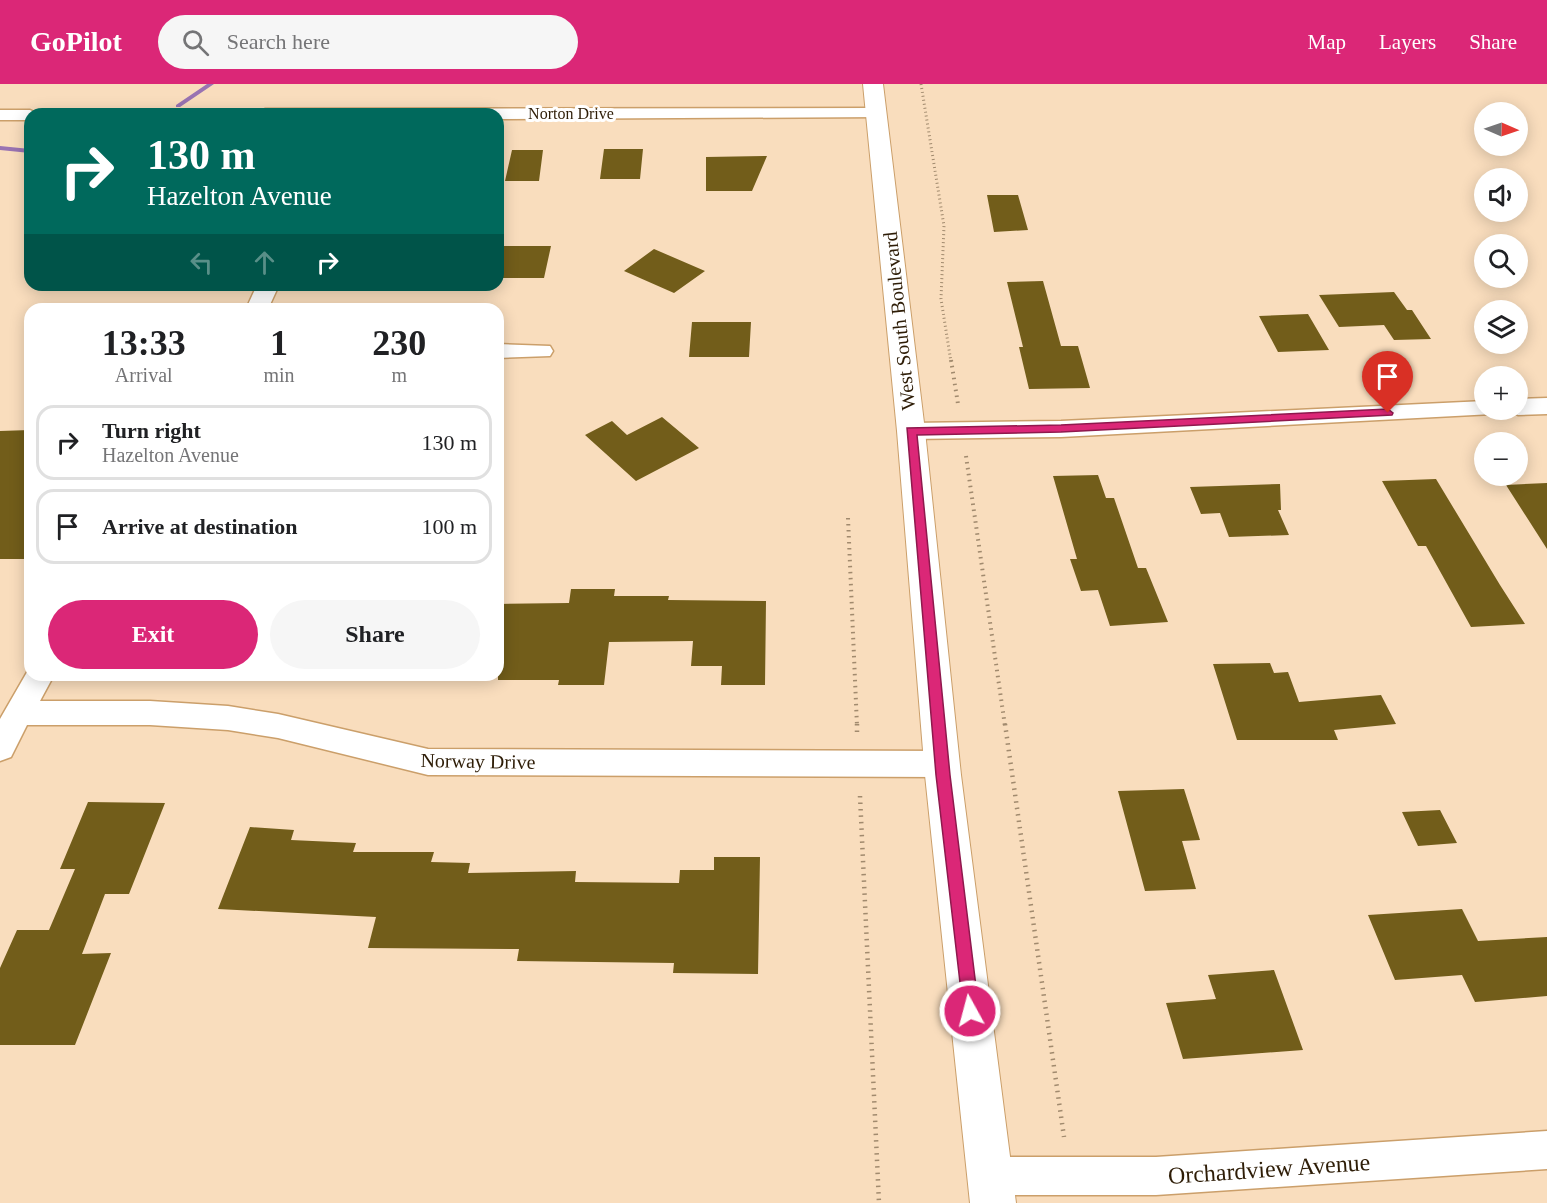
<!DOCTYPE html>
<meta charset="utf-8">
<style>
body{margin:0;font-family:"Times New Roman",serif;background:#f6f6f6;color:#202124;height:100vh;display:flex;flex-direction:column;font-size:22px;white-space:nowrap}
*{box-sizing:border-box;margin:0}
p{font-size:20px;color:#757577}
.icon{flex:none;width:33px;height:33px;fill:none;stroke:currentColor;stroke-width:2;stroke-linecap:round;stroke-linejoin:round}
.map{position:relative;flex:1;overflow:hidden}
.side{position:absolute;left:24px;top:219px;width:480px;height:378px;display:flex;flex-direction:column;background:#fff;border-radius:18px;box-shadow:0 3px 15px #0003}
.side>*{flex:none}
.banner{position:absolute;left:24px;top:24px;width:480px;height:183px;border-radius:18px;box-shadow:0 3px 15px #0003;background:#00695c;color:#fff;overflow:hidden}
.needle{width:39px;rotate:92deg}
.fabs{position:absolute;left:1474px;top:18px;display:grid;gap:12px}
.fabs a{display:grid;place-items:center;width:54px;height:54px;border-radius:50%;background:#fff;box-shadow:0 3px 15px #0003;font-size:30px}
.pin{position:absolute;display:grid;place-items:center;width:51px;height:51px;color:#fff;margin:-62px -26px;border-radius:50% 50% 50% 0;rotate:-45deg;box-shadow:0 0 6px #0007}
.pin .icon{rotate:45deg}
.me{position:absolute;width:66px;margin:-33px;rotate:353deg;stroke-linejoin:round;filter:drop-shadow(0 0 4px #0008)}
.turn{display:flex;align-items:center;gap:21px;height:126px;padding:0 24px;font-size:27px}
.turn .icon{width:78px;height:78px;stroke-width:2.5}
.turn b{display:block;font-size:42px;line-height:51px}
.lanes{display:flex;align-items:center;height:57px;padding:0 24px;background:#0003;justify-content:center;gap:30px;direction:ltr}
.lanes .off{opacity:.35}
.eta{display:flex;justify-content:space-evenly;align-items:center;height:102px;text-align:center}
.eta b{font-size:36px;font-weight:800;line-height:42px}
.action{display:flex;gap:12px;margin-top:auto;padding:12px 24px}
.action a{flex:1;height:69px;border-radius:36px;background:#db2777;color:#fff;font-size:24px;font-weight:800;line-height:69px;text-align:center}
.action a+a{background:#f6f6f6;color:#202124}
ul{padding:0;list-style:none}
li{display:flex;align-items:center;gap:18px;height:75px;margin:0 12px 9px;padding:0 12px;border:3px solid #e0e0e0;border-radius:18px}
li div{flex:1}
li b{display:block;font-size:22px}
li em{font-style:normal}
header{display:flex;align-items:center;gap:36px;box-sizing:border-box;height:84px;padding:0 30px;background:#db2777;color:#fff}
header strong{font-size:28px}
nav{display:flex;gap:33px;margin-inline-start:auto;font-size:21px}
.search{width:420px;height:54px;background:#f6f6f6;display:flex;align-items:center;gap:15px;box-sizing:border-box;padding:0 21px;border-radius:33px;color:#757577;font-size:22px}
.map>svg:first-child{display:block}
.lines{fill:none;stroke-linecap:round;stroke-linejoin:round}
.stream{fill:#9973b2;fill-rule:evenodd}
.building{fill:#725d1a}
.street-casing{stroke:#cb9f6a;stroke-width:3}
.secondary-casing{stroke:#cb9f6a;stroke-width:2}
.path-far2{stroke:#a18a6e;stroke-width:3;stroke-dasharray:1 3;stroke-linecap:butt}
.path-far1{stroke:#a18a6e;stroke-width:4;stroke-dasharray:1.5 4.5;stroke-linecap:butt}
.path{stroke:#a18a6e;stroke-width:4.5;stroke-dasharray:1.5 5;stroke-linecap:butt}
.street{fill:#fff;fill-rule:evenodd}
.secondary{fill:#fff;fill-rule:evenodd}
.route{fill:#db2777;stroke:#8e194d;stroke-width:1.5}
.labels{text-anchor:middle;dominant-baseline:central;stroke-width:6;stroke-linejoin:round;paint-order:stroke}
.far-street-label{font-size:16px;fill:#2e1d07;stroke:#fff}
.street-label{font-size:20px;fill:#2e1d07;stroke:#fff}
.near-street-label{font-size:24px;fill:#2e1d07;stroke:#fff}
</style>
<header>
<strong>GoPilot</strong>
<div class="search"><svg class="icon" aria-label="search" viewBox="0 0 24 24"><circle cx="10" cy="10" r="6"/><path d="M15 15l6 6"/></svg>Search here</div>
<nav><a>Map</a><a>Layers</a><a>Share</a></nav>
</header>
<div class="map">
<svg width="1547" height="1119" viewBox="0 0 1547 1119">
<rect width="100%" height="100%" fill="#f9ddbd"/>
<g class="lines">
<!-- stream -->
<path class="stream" d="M207,0H214L180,23H176V21Z
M0,62L30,65V69L0,66Z"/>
</g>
<!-- building -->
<path class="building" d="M604,65H643L640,95H600Z
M512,66H543L539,97H505Z
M767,72L752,107H706V73Z
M987,111H1018L1028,146L994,148Z
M498,162H551L544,194H498Z
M654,165L705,187L674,209L624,187Z
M1043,197L1061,262H1078L1090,304L1029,305L1019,263H1023L1007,198Z
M1394,208L1407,226H1412L1431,255L1394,256L1384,241L1339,243L1319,211Z
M1308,230L1329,266L1278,268L1259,232Z
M692,238H751L749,273H689Z
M662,333L699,364L636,397L585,351L612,337L627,351Z
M30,346V475H0V347Z
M1098,391L1106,414H1114L1138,484H1146L1168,538L1110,542L1098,506L1081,507L1070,475H1077L1053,392Z
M1436,395L1500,501L1525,540L1471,543L1426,462H1418L1382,397Z
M1547,399V465L1506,401Z
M1280,400L1281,426H1278L1289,451L1229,453L1220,429L1201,430L1190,403Z
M571,505H615L614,512H669L668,516L766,517L765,601H721L722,582H691L693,557L609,558L604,601H558L559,596H498V520L569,519Z
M1270,579L1274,589L1288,588L1299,618L1381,611L1396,640L1334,646L1338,656H1237L1213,580Z
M1184,705L1200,756L1182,757L1196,805L1145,807L1118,707Z
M88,718L165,719L129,810H105L82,870L111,869L75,961H0V884L17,846H49L75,785H60Z
M1440,726L1457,759L1418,762L1402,728Z
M250,743L294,746L291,756L356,759L353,768H434L431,778L470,779L468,789L576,787L575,798L679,799L680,786H714V773H760L758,890L673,889L674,879L517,877L519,865L368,864L376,833L218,825Z
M1462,825L1478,857L1547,853V912L1475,918L1462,891L1395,896L1368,831Z
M1274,886L1303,966L1183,975L1166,919L1216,915L1208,891Z"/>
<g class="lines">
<!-- street casing -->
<g class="street-casing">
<path id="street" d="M876,24L882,25L885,29L882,33L498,35V30H256L265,25Z
M0,26H30L38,30H30V36H0Z
M257,201H279L268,225H246Z
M498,260L550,262L553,267L550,272L498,274Z
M1547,314V330L1518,331L1508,326H1518V315Z
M1485,317V326H1497L1493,330L1061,353L911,355L902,353L899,347L902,341L911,339L1061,337Z
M30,583V591H54L40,617H150L228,622L278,630L428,665L942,667L953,671L957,680L953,689L942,693L428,691L278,654L228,646L150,641H27L11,673L0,677V635Z
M1547,1047V1085L1156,1111H990L976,1106L971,1092L976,1078L990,1073H1156Z"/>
</g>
<!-- secondary casing -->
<g class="secondary-casing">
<path id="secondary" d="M863,0H883L925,347L961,691L1016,1119H970L925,691L897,347Z"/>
</g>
<!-- path-far2 -->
<path class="path-far2" d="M921,0L944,142L941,215L951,278"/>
<!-- path-far1 -->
<path class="path-far1" d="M951,276L958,320
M966,372L1005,642
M848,434L857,642"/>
<!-- path -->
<path class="path" d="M857,640V648
M1005,640L1064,1053
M860,712L879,1119"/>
<!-- street -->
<use href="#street" class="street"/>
<!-- secondary -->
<use href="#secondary" class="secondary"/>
</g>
<!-- route -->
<path class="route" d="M1388,325L1393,329L1392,331L1061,348L917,351L950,691L979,927L977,933L970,935L964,933L936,691L907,344L1061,341Z"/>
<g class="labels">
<!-- far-street labels -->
<g class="far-street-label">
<text x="571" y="29">Norton Drive</text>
</g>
<!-- street labels -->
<g class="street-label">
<text transform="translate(899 237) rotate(-96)">West South Boulevard</text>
<text transform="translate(478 677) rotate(1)">Norway Drive</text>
</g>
<!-- near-street labels -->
<g class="near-street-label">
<text transform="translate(1269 1085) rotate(-4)">Orchardview Avenue</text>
</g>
</g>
</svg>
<div class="fabs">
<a><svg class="needle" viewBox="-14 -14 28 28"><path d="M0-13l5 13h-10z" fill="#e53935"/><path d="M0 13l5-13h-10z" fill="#757577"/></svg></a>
<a><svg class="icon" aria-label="sound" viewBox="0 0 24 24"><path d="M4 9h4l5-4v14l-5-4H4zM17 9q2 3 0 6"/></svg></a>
<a><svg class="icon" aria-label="search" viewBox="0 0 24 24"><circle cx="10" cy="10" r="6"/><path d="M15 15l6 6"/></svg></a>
<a><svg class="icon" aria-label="layers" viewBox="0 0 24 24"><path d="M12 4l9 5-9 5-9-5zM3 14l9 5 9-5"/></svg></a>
<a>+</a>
<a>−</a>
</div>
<div class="pin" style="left:1388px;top:329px;background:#d93025"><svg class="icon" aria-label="arrive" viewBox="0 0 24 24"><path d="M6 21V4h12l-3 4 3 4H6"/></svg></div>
<svg class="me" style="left:970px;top:927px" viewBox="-20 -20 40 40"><circle r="17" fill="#db2777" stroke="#fff" stroke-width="3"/><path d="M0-11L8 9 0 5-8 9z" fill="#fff"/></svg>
<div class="banner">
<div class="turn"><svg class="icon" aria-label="right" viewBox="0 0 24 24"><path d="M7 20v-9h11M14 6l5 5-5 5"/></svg><div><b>130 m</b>Hazelton Avenue</div></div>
<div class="lanes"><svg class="icon off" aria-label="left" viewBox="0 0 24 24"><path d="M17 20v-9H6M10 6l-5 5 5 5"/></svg><svg class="icon off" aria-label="ahead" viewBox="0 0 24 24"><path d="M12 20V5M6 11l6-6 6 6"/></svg><svg class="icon" aria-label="right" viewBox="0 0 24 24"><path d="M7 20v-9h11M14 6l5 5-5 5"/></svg></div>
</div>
<section class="side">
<div class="eta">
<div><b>13:33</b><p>Arrival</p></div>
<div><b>1</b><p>min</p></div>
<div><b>230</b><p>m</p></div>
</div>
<ul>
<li><svg class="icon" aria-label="right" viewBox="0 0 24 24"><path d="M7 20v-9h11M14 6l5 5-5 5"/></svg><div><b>Turn right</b><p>Hazelton Avenue</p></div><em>130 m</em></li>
<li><svg class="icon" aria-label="arrive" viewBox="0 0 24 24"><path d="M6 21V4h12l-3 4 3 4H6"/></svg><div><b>Arrive at destination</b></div><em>100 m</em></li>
</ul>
<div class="action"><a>Exit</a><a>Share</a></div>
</section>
</div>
